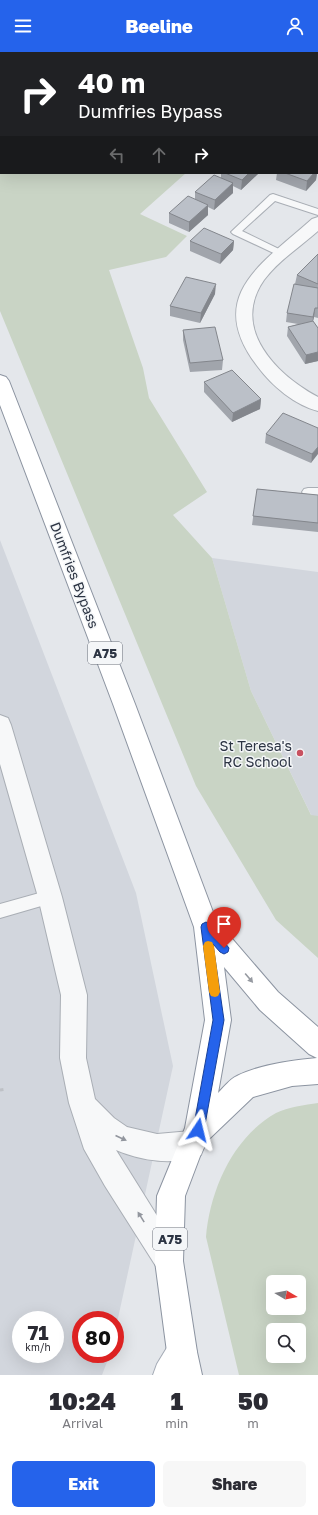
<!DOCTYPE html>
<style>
body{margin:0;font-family:"Golos Text",sans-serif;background:#f7f7f7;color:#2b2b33;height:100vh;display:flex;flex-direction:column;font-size:15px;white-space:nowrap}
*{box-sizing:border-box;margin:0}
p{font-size:13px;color:#7c7c81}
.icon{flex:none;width:22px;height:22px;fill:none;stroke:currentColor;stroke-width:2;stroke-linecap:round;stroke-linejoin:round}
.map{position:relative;height:1323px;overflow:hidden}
.side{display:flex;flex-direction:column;background:#fff;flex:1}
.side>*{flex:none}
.top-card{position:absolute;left:0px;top:0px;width:318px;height:122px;box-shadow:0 4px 16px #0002;background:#202124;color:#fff;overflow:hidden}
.needle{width:26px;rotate:100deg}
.tools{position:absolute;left:266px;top:1223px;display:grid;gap:8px}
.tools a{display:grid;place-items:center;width:40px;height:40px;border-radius:6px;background:#fff;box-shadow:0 4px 16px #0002;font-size:20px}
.speed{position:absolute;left:12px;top:1259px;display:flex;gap:8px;font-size:20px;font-weight:700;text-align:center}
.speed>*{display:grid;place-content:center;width:52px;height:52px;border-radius:50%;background:#fff;box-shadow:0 4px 16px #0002;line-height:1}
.speed small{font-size:10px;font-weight:400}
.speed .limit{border:6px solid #d22;background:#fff;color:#111}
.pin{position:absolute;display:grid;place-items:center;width:34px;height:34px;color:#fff;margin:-41px -17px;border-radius:50% 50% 50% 0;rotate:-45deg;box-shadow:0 0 4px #0007}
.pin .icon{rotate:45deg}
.me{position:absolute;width:44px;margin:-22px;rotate:10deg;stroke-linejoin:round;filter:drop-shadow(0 0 3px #0008)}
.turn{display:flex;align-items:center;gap:14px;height:84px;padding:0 12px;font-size:18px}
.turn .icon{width:52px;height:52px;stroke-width:2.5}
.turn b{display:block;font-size:28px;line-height:34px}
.lanes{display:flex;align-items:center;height:38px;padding:0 12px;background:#0003;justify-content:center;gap:20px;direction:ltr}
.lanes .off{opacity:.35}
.eta{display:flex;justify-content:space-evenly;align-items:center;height:68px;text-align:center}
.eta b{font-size:24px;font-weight:800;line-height:28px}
.cta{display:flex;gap:8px;margin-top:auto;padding:8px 12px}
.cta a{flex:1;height:46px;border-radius:6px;background:#2563eb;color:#fff;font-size:16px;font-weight:800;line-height:46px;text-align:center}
.cta a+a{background:#f7f7f7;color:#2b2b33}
header{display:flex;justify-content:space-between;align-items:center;height:52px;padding:0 12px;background:#2563eb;color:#fff;font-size:18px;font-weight:800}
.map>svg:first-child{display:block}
.built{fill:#d2d6dd;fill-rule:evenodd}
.green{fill:#c9d4c5;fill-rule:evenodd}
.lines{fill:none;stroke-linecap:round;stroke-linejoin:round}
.service-casing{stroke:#a9aeb5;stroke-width:2}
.minor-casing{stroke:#a9aeb5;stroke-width:2}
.primary-casing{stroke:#a4abb6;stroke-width:2}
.trunk-casing{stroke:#8c94a1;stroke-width:2}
.path{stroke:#bec1c6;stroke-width:3;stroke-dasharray:3.5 3.5;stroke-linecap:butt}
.service{fill:#f7f8f9;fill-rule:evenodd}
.minor{fill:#f7f8f9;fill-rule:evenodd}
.primary{fill:#fff;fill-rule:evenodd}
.trunk{fill:#fff;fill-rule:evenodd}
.wall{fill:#a1a5ac}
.shaded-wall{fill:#83868c}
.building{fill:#bbc0c8;stroke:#83868c}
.oneway{fill:#969aa1}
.oneway2{fill:#92969e}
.route{fill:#2563eb;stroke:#184099}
.slow{fill:#f59e0b}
.poi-dot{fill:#c85160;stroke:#f4f6f8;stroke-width:1.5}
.labels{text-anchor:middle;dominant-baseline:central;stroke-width:3;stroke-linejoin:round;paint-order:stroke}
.shield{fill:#f4f6f8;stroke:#686e79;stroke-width:1}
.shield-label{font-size:13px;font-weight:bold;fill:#2c3443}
.street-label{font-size:14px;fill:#2c3443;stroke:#f4f6f8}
.poi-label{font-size:14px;fill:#2c3443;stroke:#f4f6f8;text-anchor:end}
</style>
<header><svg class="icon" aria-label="menu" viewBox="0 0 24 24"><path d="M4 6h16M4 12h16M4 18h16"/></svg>Beeline<svg class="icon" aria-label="person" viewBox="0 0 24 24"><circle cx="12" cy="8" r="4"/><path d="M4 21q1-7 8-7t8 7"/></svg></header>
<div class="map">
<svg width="318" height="1323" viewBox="0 0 318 1323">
<rect width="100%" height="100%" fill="#e4e7eb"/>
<!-- built -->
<path class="built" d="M0,488L136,841L173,1014L115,1280V1268H81V1302H110L102,1323H0ZM21,1268H55V1302H21Z
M212,506L318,520V777L251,639Z"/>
<!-- green -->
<path class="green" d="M0,0H318L317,46V1H1V121H186L140,162L187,184L166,205L109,218L143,316L149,346L207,440L173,463L212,506L251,639L311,763L318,764V906L276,868L196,734L0,259Z
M318,1051V1323H239L206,1185C210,1138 233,1085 276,1061C288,1055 305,1053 318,1051ZM273,1230H299V1256H273ZM273,1278H299V1304H273Z"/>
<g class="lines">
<!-- service casing -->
<g class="service-casing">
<path id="service" d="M273,142L318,157V163L275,149L242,179L285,200L287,202L285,204L282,205L233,182L231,180L270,143Z
M308,436H318V444L304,443L302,440L304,437Z
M50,838L55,840L57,845L55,850L0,866V852Z"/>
</g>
<!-- minor casing -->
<g class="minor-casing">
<path id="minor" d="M318,165V179C300,195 278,209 264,228C230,277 277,323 318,345V359C295,353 272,334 258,315C203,244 263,211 312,167Z
M0,663L8,666L11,673L62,845L87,943L86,1006L95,1047L114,1066L127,1075L157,1082L191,1079L201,1083L205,1093L201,1103C174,1114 142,1109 116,1098L179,1199L183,1209L179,1219L169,1223L159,1219L105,1134L84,1097L69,1051L60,1006L61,943L38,845L0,712Z"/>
</g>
<!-- primary casing -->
<g class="primary-casing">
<path id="primary" d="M182,1285L193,1289L197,1300L185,1323H153L157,1312L171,1289Z"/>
</g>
<!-- trunk casing -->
<g class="trunk-casing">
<path id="trunk" d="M0,323L6,325L9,329L135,652L216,868L278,940L318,975V1032L292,1034L253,1045L208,1088L202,1099L185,1144L183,1209L197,1300L202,1323H172L167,1300L155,1209L157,1144L185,1076L205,968L194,875L113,652L0,353ZM224,915L260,958L309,1002L317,1006C294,1008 258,1013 237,1024C230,1027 224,1035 218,1041L231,968Z"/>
</g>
<!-- path -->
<path class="path" d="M0,1038L6,1037"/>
<!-- service -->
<use href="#service" class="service"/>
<!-- minor -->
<use href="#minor" class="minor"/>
<!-- primary -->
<use href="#primary" class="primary"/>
<!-- trunk -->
<use href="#trunk" class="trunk"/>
</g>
<!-- wall -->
<path class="wall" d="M318,75V101H317V76Z
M221,121H259L241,138L233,134V141L214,158L208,155V163L189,180L169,171V161L195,147V140L221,126Z
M277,121H317L316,128L306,139L276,128Z
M190,189H234L233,198L220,212L190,199Z
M318,202V266L314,265L313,269L318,276V309L305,312L287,284L288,275L298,272L286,270L287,261L295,232L297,223Z
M215,242L200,271L170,264V254Z
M183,278L223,308L222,318L190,320L183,288Z
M204,330L261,347L260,357L232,370L204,340Z
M318,376L311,411L265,391L266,382Z
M257,437L318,443V480L252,473Z"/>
<!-- shaded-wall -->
<path class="shaded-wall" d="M249,121H259L241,138L242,128Z
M314,121H317L316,128L306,139L307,129Z
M233,131V141L214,158L215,148Z
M208,153V163L189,180V170Z
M234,189L233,198L220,212L221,202Z
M216,232L215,242L200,271L201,261Z
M315,256L314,265L312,274L313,265Z
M318,300V309L305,312L306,303Z
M261,347L260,357L232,370L233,361Z
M318,395V402L311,411L312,402Z"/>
<!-- building -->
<path class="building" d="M318,75V91H317V76Z
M225,121H249L242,128Z
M285,121H314L307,129Z
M214,123L233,131L215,148L195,140Z
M188,144L208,153L189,170L169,161Z
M204,176L234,189L221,202L190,189Z
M318,202V232L297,223Z
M186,225L216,232L201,261L170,254Z
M294,232L318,236V256H315L313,265L287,261Z
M313,269L318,276V300L306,303L288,275Z
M215,275L223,308L190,311L183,278Z
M232,318L261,347L233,361L204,330Z
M283,361L318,376V395L312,402L266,382Z
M257,437L318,443V471L253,464Z"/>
<!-- one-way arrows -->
<defs><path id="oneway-solid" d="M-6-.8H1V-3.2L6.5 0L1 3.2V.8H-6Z"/></defs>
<use class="oneway" href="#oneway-solid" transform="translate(249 926) rotate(50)"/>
<g class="oneway2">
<use href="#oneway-solid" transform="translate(121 1086) rotate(24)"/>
<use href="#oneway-solid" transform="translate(141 1165) rotate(-122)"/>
</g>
<!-- route -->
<path class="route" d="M206,870L210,872L229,896L228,900L224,902L220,900L213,892L224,968L204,1078L202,1082L198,1084L194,1082L193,1078L213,968L201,875L202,872Z"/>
<!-- slow -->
<path class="slow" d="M208,889L212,890L214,894L220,940L218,944L215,945L211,944L209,940L203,894L205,890Z"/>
<!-- markers -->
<circle class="poi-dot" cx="300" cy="701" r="4"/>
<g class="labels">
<!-- shield labels -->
<g class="shield">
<rect x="88" y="590" width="34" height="22" rx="3"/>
<rect x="153" y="1176" width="34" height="22" rx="3"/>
</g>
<g class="shield-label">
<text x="105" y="601">A75</text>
<text x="170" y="1187">A75</text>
</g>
<!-- street labels -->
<g class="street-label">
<text transform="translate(75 523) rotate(69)">Dumfries Bypass</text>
</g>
<!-- poi labels -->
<g class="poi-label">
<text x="292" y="693">St Teresa's<tspan x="292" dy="16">RC School</tspan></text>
</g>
</g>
</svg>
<div class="tools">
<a><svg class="needle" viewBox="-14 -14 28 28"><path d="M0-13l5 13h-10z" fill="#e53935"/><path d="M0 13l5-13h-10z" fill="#7c7c81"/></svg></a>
<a><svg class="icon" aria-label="search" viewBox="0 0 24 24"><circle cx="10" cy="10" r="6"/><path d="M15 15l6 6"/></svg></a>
</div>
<div class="speed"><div>71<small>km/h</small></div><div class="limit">80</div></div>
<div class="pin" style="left:224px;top:896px;background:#d93025"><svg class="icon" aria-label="arrive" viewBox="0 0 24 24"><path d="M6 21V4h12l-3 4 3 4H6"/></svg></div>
<svg class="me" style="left:198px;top:1078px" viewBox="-20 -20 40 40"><path d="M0-17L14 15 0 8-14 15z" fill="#2563eb" stroke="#fff" stroke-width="4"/></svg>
<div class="top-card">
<div class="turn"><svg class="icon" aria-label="right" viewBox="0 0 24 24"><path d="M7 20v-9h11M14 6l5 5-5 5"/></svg><div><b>40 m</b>Dumfries Bypass</div></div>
<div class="lanes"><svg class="icon off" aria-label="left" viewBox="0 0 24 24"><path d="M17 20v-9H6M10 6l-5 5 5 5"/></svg><svg class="icon off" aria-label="ahead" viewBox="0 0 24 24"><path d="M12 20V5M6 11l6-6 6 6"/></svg><svg class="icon" aria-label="right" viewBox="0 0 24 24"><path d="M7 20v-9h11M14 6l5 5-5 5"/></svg></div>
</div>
</div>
<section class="side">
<div class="eta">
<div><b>10:24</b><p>Arrival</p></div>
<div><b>1</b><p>min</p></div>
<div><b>50</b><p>m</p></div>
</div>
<div class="cta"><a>Exit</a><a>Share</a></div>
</section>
